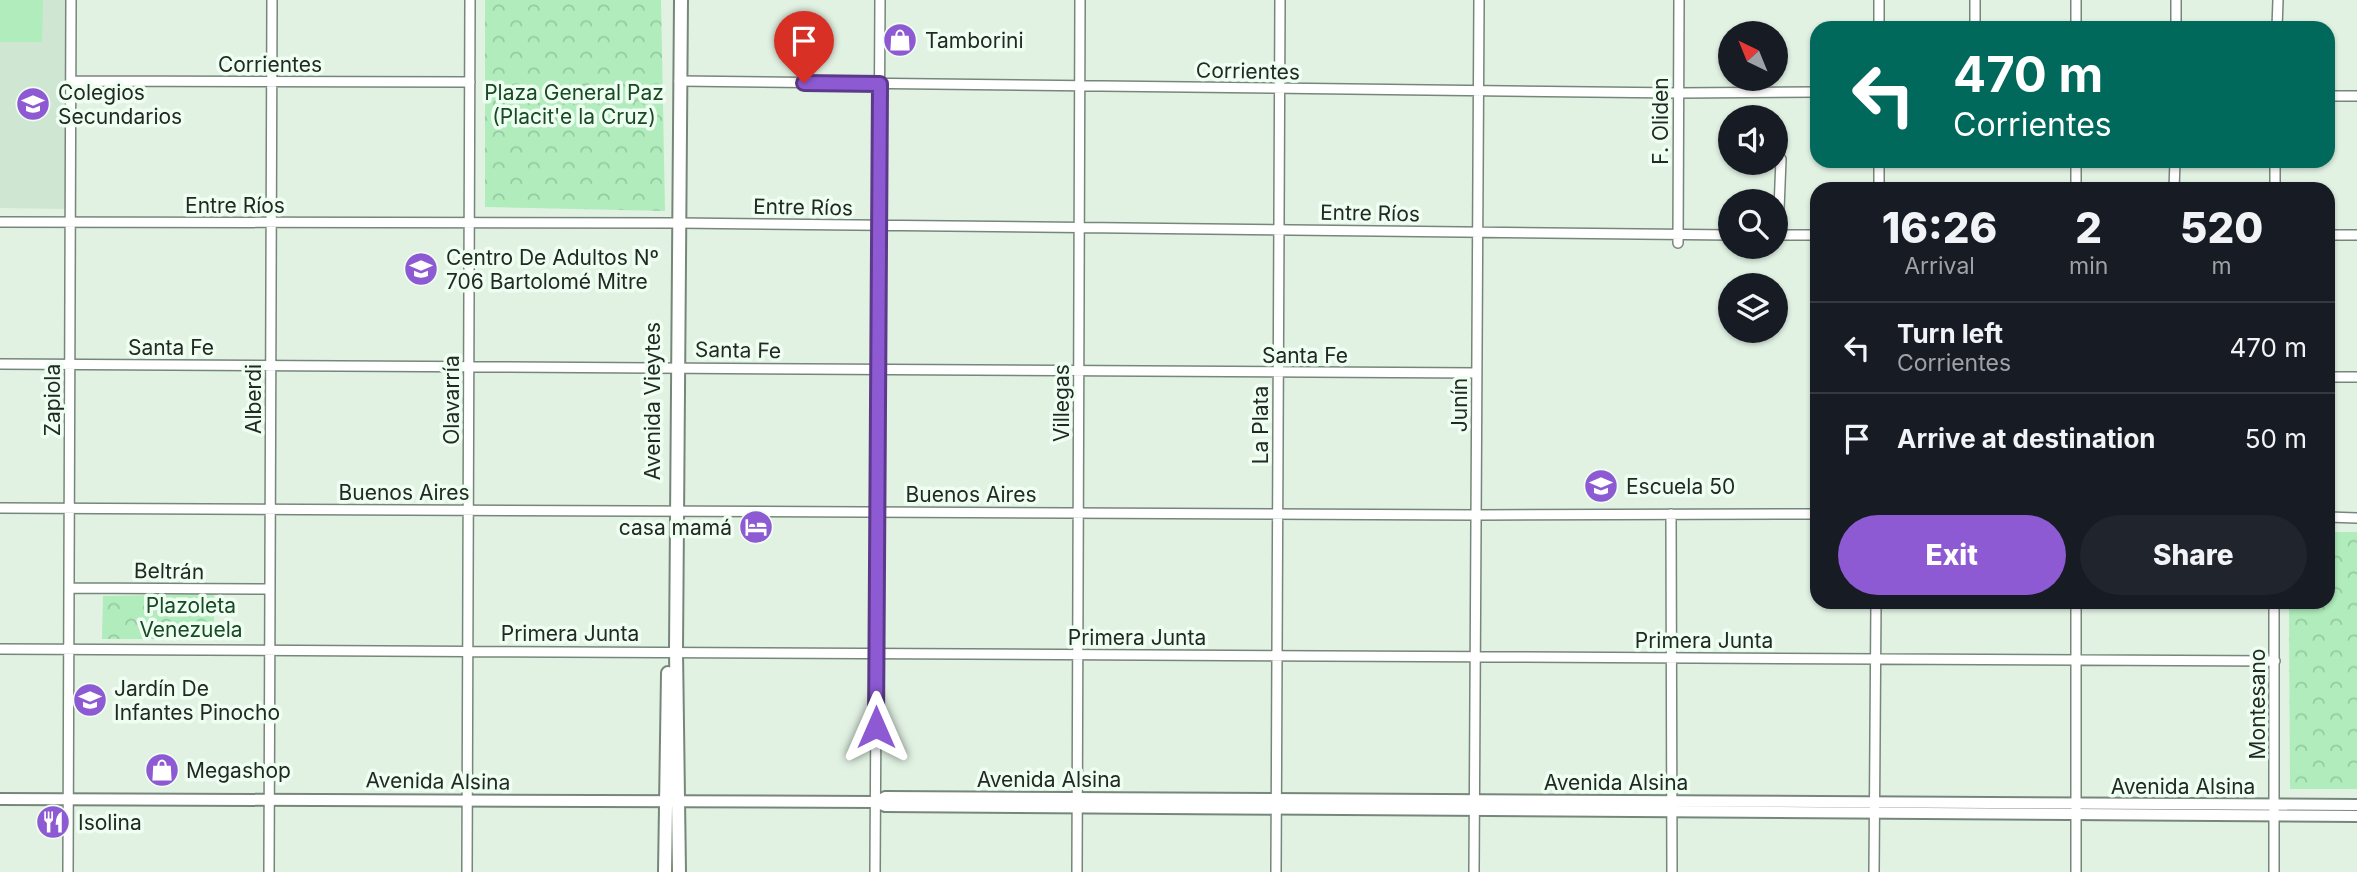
<!DOCTYPE html>
<meta charset="utf-8">
<style>
body{margin:0;font-family:Inter,sans-serif;background:#20242c;color:#f1f3f6;height:100vh;display:flex;flex-direction:column;font-size:26px;white-space:nowrap}
*{box-sizing:border-box;margin:0}
p{font-size:23px;color:#9ea1a6}
.icon{flex:none;width:38px;height:38px;fill:none;stroke:currentColor;stroke-width:2;stroke-linecap:round;stroke-linejoin:round}
.map{position:relative;flex:1;overflow:hidden}
.side{position:absolute;left:1810px;top:182px;width:525px;height:427px;display:flex;flex-direction:column;background:#171b24;border-radius:21px;box-shadow:0 2px 5px #0004}
.side>*{flex:none}
.hud{position:absolute;left:1810px;top:21px;width:525px;height:147px;border-radius:21px;box-shadow:0 2px 5px #0004;background:#00695c;color:#fff;overflow:hidden}
.needle{width:46px;rotate:317deg}
.controls{position:absolute;left:1718px;top:21px;display:grid;gap:14px}
.controls a{display:grid;place-items:center;width:70px;height:70px;border-radius:50%;background:#171b24;box-shadow:0 2px 5px #0004;font-size:35px}
.pin{position:absolute;display:grid;place-items:center;width:60px;height:60px;color:#fff;margin:-72px -30px;border-radius:50% 50% 50% 0;rotate:-45deg;box-shadow:0 0 7px #0007}
.pin .icon{rotate:45deg}
.me{position:absolute;width:77px;margin:-38px;rotate:0deg;stroke-linejoin:round;filter:drop-shadow(0 0 5px #0008)}
.turn{display:flex;align-items:center;gap:24px;height:147px;padding:0 28px;font-size:32px}
.turn .icon{width:91px;height:91px;stroke-width:2.5}
.turn b{display:block;font-size:49px;line-height:60px}
.eta{display:flex;justify-content:space-evenly;align-items:center;height:119px;text-align:center}
.eta b{font-size:42px;font-weight:800;line-height:49px}
.action{display:flex;gap:14px;margin-top:auto;padding:14px 28px}
.action a{flex:1;height:80px;border-radius:42px;background:#8d5ad3;color:#fff;font-size:28px;font-weight:800;line-height:80px;text-align:center}
.action a+a{background:#20242c;color:#f1f3f6}
ul{padding:0;list-style:none}
li{display:flex;align-items:center;gap:21px;height:91px;padding:0 28px;border-top:2px solid #363941}
li div{flex:1}
li b{display:block;font-size:26px}
li em{font-style:normal}
.map>svg:first-child{display:block}
.built{fill:#cfe6d3}
.park{fill:url(#park-crowns)}
.garden{fill:#b0ecbc}
.lines{fill:none;stroke-linecap:round;stroke-linejoin:round}
.minor-casing{stroke:#77867a;stroke-width:12}
.tertiary-casing{stroke:#77867a;stroke-width:14}
.secondary-casing{stroke:#77867a;stroke-width:16}
.minor{stroke:#fff;stroke-width:9}
.tertiary{stroke:#fff;stroke-width:10}
.secondary{stroke:#fff;stroke-width:12}
.route-casing{stroke:#5c3a89;stroke-width:18}
.route{stroke:#8d5ad3;stroke-width:12}
.labels{text-anchor:middle;dominant-baseline:central;stroke-width:7;stroke-linejoin:round;paint-order:stroke}
.poi-label{font-size:21px;fill:#222924;stroke:#eefff1;text-anchor:start}
.street-label{font-size:21px;fill:#222924;stroke:#eefff1}
.park-label{font-size:21px;fill:#194927;stroke:#eefff1}
</style>
<div class="map">
<svg width="2357" height="872" viewBox="0 0 2357 872">
<defs>
<pattern id="park-crowns" width="20" height="18" patternUnits="userSpaceOnUse" patternTransform="scale(1.75)"><rect width="20" height="18" fill="#b0ecbc"/><path d="M2 6a3 3 0 1 1 6 0M12 15a3 3 0 1 1 6 0" fill="none" stroke="#97caa1"/></pattern>
</defs>
<rect width="100%" height="100%" fill="#e1f2e3"/>
<!-- built -->
<path class="built" d="M0,0H66L65,209L0,208Z"/>
<!-- park -->
<path class="park" d="M485,0H661L665,211L485,207Z
M2328,532H2357V789H2290L2289,602H2328Z
M214,594V639H102L103,596Z"/>
<!-- garden -->
<path class="garden" d="M0,0H43L42,42H0Z"/>
<g class="lines">
<!-- minor casing -->
<g class="minor-casing">
<path id="minor" d="M1879,0V28
M1975,28V0
M2076,28V0
M2176,28V0
M2277,28L2278,0
M71,81L470,82
M679,81L1678,93L1816,92
M2328,96H2357
M1879,161V189
M2076,189V161
M2174,189L2175,161
M2275,189V161
M0,222L679,223L1731,235
M1776,235H1816
M1778,235L1781,159
M2328,235H2357
M1678,243L1679,0
M0,364L1477,373
M2328,377H2357
M0,508L1477,515L1816,514
M1671,514L1672,872
M2328,517L2357,518
M69,588L270,589
M2076,602V872
M0,649L2275,661
M68,872L71,0
M269,872L272,0
M467,872L470,0
M875,872L880,0
M1077,872L1080,0
M1276,872L1280,0
M1474,872L1479,0
M1874,872L1876,602
M2274,872V602"/>
</g>
<!-- tertiary casing -->
<g class="tertiary-casing">
<path id="tertiary" d="M0,799L876,802
M2357,805L885,797L876,802L885,806L2357,816"/>
</g>
<!-- secondary casing -->
<g class="secondary-casing">
<path id="secondary" d="M665,872L668,673
M679,872L676,651L681,0"/>
</g>
<!-- minor -->
<use href="#minor" class="minor"/>
<!-- tertiary -->
<use href="#tertiary" class="tertiary"/>
<!-- secondary -->
<use href="#secondary" class="secondary"/>
</g>
<g class="lines">
<!-- route casing -->
<g class="route-casing">
<path id="route" d="M804,83L880,84L876,727"/>
</g>
<!-- route -->
<use href="#route" class="route"/>
</g>
<!-- icons -->
<defs>
<g id="shop-disc" transform="scale(1.75)"><circle r="9.5" fill="#8d5ad3" stroke="#eefff1"/><path d="M-5-2.5h2.3a2.7 3.5 0 0 1 5.4 0H5L5.5 6h-11ZM-1.5-2.5h3a1.5 2.3 0 0 0-3 0Z" fill="#fff"/></g>
<g id="school-disc" transform="scale(1.75)"><circle r="9.5" fill="#8d5ad3" stroke="#eefff1"/><path d="M0-5L7-2L0 1L-7-2ZM-4 1L0 2.5L4 1V4Q0 6-4 4Z" fill="#fff"/></g>
<g id="hotel-disc" transform="scale(1.75)"><circle r="9.5" fill="#8d5ad3" stroke="#eefff1"/><path d="M-6-4.5h1.5V1H6V5H4.5V3h-9V5H-6ZM-4 0a1.8 1.8 0 1 1 3.6 0ZM.5 0V-2.5h3Q6-2.5 6 0Z" fill="#fff"/></g>
<g id="restaurant-disc" transform="scale(1.75)"><circle r="9.5" fill="#8d5ad3" stroke="#eefff1"/><path d="M-5-6h1v4h1v-4h1v4h1v-4h1v5L-1.5 .5V6h-2V.5L-5-1ZM5-6V6H3V1.5H1.5Q1.5-4 5-6Z" fill="#fff"/></g>
</defs>
<g fill-rule="evenodd">
<use href="#shop-disc" x="900" y="40"/>
<use href="#school-disc" x="33" y="104"/>
<use href="#school-disc" x="421" y="269"/>
<use href="#school-disc" x="1601" y="486"/>
<use href="#hotel-disc" x="756" y="527"/>
<use href="#school-disc" x="90" y="700"/>
<use href="#shop-disc" x="162" y="770"/>
<use href="#restaurant-disc" x="53" y="822"/>
</g>
<g class="labels">
<!-- poi labels -->
<g class="poi-label">
<text x="925" y="40">Tamborini</text>
<text x="58" y="92">Colegios<tspan x="58" dy="24">Secundarios</tspan></text>
<text x="446" y="257">Centro De Adultos Nº<tspan x="446" dy="24">706 Bartolomé Mitre</tspan></text>
<text x="1626" y="486">Escuela 50</text>
<text x="732" y="527" text-anchor="end">casa mamá</text>
<text x="114" y="688">Jardín De<tspan x="114" dy="24">Infantes Pinocho</tspan></text>
<text x="186" y="770">Megashop</text>
<text x="78" y="822">Isolina</text>
</g>
<!-- street labels -->
<g class="street-label">
<text x="270" y="64">Corrientes</text>
<text transform="translate(1248 71) rotate(1)">Corrientes</text>
<text transform="translate(1660 121) rotate(-90)">F. Oliden</text>
<text x="235" y="205">Entre Ríos</text>
<text transform="translate(803 207) rotate(1)">Entre Ríos</text>
<text transform="translate(1370 213) rotate(1)">Entre Ríos</text>
<text x="171" y="347">Santa Fe</text>
<text transform="translate(738 350) rotate(1)">Santa Fe</text>
<text x="1305" y="355">Santa Fe</text>
<text transform="translate(253 399) rotate(-90)">Alberdi</text>
<text transform="translate(52 400) rotate(-90)">Zapiola</text>
<text transform="translate(451 400) rotate(-90)">Olavarría</text>
<text transform="translate(652 401) rotate(-90)">Avenida Vieytes</text>
<text transform="translate(1061 403) rotate(-90)">Villegas</text>
<text transform="translate(1459 405) rotate(-90)">Junín</text>
<text transform="translate(1260 425) rotate(-90)">La Plata</text>
<text x="404" y="492">Buenos Aires</text>
<text x="971" y="494">Buenos Aires</text>
<text transform="translate(169 571) rotate(1)">Beltrán</text>
<text x="570" y="633">Primera Junta</text>
<text x="1137" y="637">Primera Junta</text>
<text x="1704" y="640">Primera Junta</text>
<text transform="translate(2257 704) rotate(-90)">Montesano</text>
<text x="1049" y="779">Avenida Alsina</text>
<text transform="translate(438 781) rotate(1)">Avenida Alsina</text>
<text x="1616" y="782">Avenida Alsina</text>
<text x="2183" y="786">Avenida Alsina</text>
</g>
<!-- park labels -->
<g class="park-label">
<text x="574" y="92">Plaza General Paz<tspan x="574" dy="24">(Placit'e la Cruz)</tspan></text>
<text x="191" y="605">Plazoleta<tspan x="191" dy="24">Venezuela</tspan></text>
</g>
</g>
</svg>
<div class="controls">
<a><svg class="needle" viewBox="-14 -14 28 28"><path d="M0-13l5 13h-10z" fill="#e53935"/><path d="M0 13l5-13h-10z" fill="#9ea1a6"/></svg></a>
<a><svg class="icon" aria-label="sound" viewBox="0 0 24 24"><path d="M4 9h4l5-4v14l-5-4H4zM17 9q2 3 0 6"/></svg></a>
<a><svg class="icon" aria-label="search" viewBox="0 0 24 24"><circle cx="10" cy="10" r="6"/><path d="M15 15l6 6"/></svg></a>
<a><svg class="icon" aria-label="layers" viewBox="0 0 24 24"><path d="M12 4l9 5-9 5-9-5zM3 14l9 5 9-5"/></svg></a>
</div>
<div class="pin" style="left:804px;top:83px;background:#d93025"><svg class="icon" aria-label="arrive" viewBox="0 0 24 24"><path d="M6 21V4h12l-3 4 3 4H6"/></svg></div>
<svg class="me" style="left:876px;top:727px" viewBox="-20 -20 40 40"><path d="M0-17L14 15 0 8-14 15z" fill="#8d5ad3" stroke="#fff" stroke-width="4"/></svg>
<div class="hud">
<div class="turn"><svg class="icon" aria-label="left" viewBox="0 0 24 24"><path d="M17 20v-9H6M10 6l-5 5 5 5"/></svg><div><b>470 m</b>Corrientes</div></div>
</div>
<section class="side">
<div class="eta">
<div><b>16:26</b><p>Arrival</p></div>
<div><b>2</b><p>min</p></div>
<div><b>520</b><p>m</p></div>
</div>
<ul>
<li><svg class="icon" aria-label="left" viewBox="0 0 24 24"><path d="M17 20v-9H6M10 6l-5 5 5 5"/></svg><div><b>Turn left</b><p>Corrientes</p></div><em>470 m</em></li>
<li><svg class="icon" aria-label="arrive" viewBox="0 0 24 24"><path d="M6 21V4h12l-3 4 3 4H6"/></svg><div><b>Arrive at destination</b></div><em>50 m</em></li>
</ul>
<div class="action"><a>Exit</a><a>Share</a></div>
</section>
</div>
